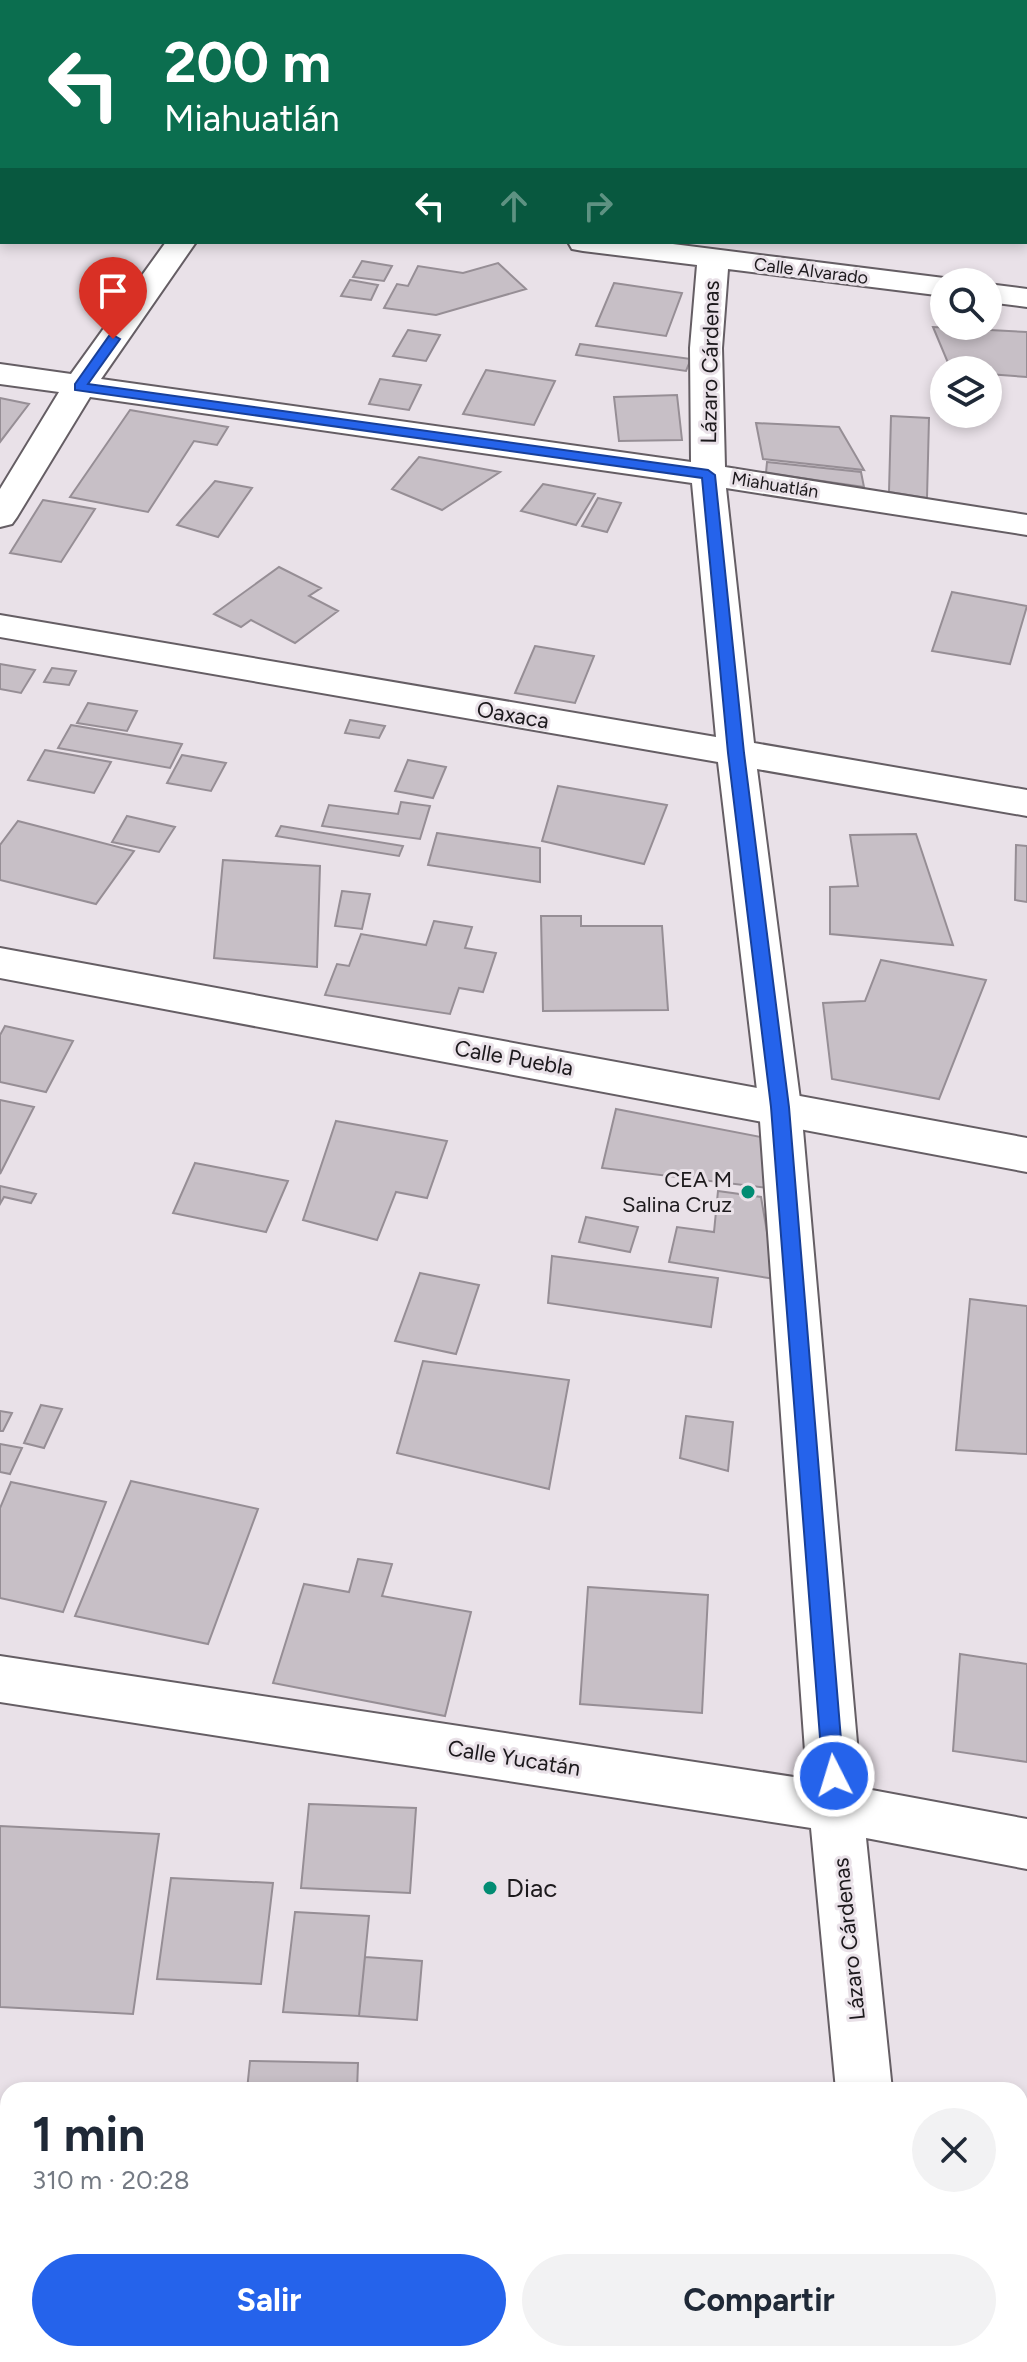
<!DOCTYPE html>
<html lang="es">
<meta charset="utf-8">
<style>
body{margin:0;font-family:Figtree,sans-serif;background:#f2f2f3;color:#1f2937;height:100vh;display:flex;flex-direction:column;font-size:30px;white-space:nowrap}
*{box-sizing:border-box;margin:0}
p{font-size:26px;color:#747a83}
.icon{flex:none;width:44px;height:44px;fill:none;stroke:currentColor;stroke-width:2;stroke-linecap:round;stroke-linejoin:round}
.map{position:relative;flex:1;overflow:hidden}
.sheet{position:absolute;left:0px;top:2082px;width:1028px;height:280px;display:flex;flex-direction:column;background:#fff;border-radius:24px 24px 0 0;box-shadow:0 4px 12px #0003}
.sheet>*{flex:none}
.hud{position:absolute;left:0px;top:0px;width:1028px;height:244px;box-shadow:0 4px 12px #0003;background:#0b6e4f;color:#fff;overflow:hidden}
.tools{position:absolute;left:930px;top:268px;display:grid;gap:16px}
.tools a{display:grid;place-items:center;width:72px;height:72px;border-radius:50%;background:#fff;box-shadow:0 4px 12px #0003;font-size:40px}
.pin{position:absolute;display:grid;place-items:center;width:68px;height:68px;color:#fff;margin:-82px -34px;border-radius:50% 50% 50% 0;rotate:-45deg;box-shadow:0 0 8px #0007}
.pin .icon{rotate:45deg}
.me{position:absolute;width:88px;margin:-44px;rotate:355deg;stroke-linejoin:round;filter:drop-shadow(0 0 6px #0008)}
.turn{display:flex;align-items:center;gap:28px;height:168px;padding:0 32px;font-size:36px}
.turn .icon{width:104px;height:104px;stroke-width:2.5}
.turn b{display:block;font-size:56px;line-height:68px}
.lanes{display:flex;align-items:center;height:76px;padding:0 32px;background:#0003;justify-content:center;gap:40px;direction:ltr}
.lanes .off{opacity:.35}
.round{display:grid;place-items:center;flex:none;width:84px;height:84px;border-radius:42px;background:#f2f2f3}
.head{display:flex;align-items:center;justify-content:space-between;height:136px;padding:0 32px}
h1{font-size:48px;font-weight:700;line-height:60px}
.cta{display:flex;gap:16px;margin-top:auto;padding:16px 32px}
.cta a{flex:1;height:92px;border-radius:48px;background:#2563eb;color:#fff;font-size:32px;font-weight:700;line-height:92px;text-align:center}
.cta a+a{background:#f2f2f3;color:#1f2937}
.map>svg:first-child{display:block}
.building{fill:#c7bfc6;stroke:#968e95;stroke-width:2}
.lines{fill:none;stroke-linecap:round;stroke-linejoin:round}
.minor-casing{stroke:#655e64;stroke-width:4}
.tertiary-casing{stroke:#655e64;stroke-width:4}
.minor{fill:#fff;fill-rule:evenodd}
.tertiary{fill:#fff;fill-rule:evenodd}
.route{fill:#2563eb;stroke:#184099;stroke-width:2}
.poi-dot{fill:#028c73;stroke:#e9e1e8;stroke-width:3}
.labels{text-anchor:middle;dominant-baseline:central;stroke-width:6;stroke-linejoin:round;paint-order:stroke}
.far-street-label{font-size:18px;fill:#1c191c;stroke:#e9e1e8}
.street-label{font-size:22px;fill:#1c191c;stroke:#e9e1e8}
.poi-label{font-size:22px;fill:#1c191c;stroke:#e9e1e8;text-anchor:end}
.near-poi-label{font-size:26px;fill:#1c191c;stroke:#e9e1e8;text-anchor:start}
</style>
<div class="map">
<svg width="1027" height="2362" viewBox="0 0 1027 2362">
<rect width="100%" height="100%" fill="#e9e1e8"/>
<!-- building -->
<path class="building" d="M678,0H763L677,2Z
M362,261L392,266L384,281L353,277Z
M498,263L526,289L436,315L384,308L397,284L408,286L418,266L463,273Z
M350,280L378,285L371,300L341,296Z
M614,283L682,293L666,336L596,326Z
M933,327L1027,332V377L988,374V370H951Z
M408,330L440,335L426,361L393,356Z
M580,344L691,359L686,371L576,355Z
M486,370L555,381L534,425L463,414Z
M380,379L421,385L409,410L369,404Z
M677,395L682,440L619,441L614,397Z
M0,398L29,404L0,442Z
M130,410L228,427L217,445L194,441L148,512L70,497Z
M891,416L929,418L927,498L889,492Z
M756,423L839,427L864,470L763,459Z
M419,457L500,472L442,510L392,489Z
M767,462L861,472L864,487L766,473Z
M215,481L252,488L218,537L177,525Z
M543,484L595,494L576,525L521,511Z
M598,498L621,503L607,532L582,526Z
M43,500L95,509L61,562L10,553Z
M279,567L321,588L309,596L338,611L295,643L251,620L241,627L214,614Z
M952,592L1027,606L1010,664L932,651Z
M535,646L594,656L575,703L515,693Z
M0,664L35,670L21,693L0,689Z
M52,668L76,671L69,685L44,682Z
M88,703L137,711L127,731L77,723Z
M350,720L385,726L379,738L345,733Z
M71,725L182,744L170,768L58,748Z
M45,750L111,762L94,793L28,780Z
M182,755L226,763L211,791L167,783Z
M408,760L446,767L433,798L395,791Z
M558,786L667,805L644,864L542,841Z
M401,802L430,806L420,839L322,826L329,805L398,814Z
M127,816L175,827L159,852L112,842Z
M18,821L134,851L96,904L0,880V845Z
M281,826L403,846L399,856L276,836Z
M437,833L540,848V882L428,865Z
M916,834L953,945L830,934V887L858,886L850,835Z
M1016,845L1027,846V902L1015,900Z
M223,860L320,866L317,967L214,958Z
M342,891L370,894L362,929L335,926Z
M541,916H581V926H662L668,1010L543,1011Z
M434,921L472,927L465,948L496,953L483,992L459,988L450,1014L325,995L337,964L349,966L361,934L426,945Z
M881,960L986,980L939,1099L832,1079L823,1003L865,1001Z
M5,1026L73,1041L46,1092L0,1082V1035Z
M0,1100L34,1107L0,1174Z
M616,1109L761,1137L776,1189L602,1168Z
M336,1121L447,1141L427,1198L396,1192L377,1240L303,1220Z
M195,1163L288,1181L266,1232L173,1213Z
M0,1186L36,1194L31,1203L4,1197L0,1204Z
M718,1191L761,1197L775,1279L669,1262L677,1227L714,1232Z
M586,1217L638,1227L630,1252L579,1242Z
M552,1256L718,1278L711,1327L548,1303Z
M420,1273L479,1285L456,1354L395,1341Z
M970,1299L1027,1306V1454L956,1450Z
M423,1361L569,1380L549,1489L397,1453Z
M41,1405L62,1409L44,1448L24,1443Z
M0,1411L12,1413L3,1431H0Z
M686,1416L733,1422L728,1471L680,1458Z
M0,1444L22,1448L10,1474L0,1472Z
M131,1481L258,1509L208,1644L75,1616Z
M11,1482L106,1502L63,1612L0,1598V1508Z
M358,1559L392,1564L382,1596L471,1612L445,1716L273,1683L304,1584L349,1592Z
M588,1587L708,1595L702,1713L580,1704Z
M960,1654L1027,1664V1762L953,1751Z
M309,1804L416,1808L410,1893L301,1888Z
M0,1826L159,1834L133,2014L0,2007Z
M171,1878L273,1883L261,1984L157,1979Z
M295,1912L369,1916L359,2016L283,2012Z
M365,1957L422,1961L417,2020L359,2016Z
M250,2061L358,2063L357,2090H247Z
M154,2354H247L245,2362H152Z"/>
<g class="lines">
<!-- minor casing -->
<g class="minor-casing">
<path id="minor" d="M285,0H326L328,2H287Z
M1026,91H1027V109H1026Z
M0,158H2V176H0Z
M166,242H196L101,379L691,462L690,348L697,265L583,251L572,249L568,242H657L944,278L956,282H944V296L728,269L722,348L725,467L1027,515V535L726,488L754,743L1027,790V816L757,769L801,1107L861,1788L1027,1819V1869L866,1838L892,2090H836L811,1828L0,1702V1656L807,1779L759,1107L718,762L0,637V615L716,737L692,483L90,397L17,517L12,524L0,527V489L59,392L0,384V364L71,374Z
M988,284L1027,289V307L988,302Z
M826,2354H917L920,2361L829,2362Z"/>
</g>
<!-- tertiary casing -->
<g class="tertiary-casing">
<path id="tertiary" d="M0,948L1027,1138V1172L0,978Z"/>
</g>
<!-- minor -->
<use href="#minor" class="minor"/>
<!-- tertiary -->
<use href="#tertiary" class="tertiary"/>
</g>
<!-- route -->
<path class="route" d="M113,335L120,339L88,384L708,470L715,475L744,753L789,1107L844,1776L841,1783L834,1786L826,1783L823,1776L771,1107L728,753L702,478L75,390V384L109,336Z"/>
<!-- markers -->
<g class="poi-dot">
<circle cx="748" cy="1192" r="8"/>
<circle cx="490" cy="1888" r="8"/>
</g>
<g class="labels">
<!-- far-street labels -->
<g class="far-street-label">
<text transform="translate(811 271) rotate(7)">Calle Alvarado</text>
<text transform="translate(775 485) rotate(9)">Miahuatlán</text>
</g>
<!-- street labels -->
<g class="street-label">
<text transform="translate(710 362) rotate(-89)">Lázaro Cárdenas</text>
<text transform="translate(513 715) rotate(10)">Oaxaca</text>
<text transform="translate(514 1058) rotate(10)">Calle Puebla</text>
<text transform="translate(514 1758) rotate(9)">Calle Yucatán</text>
<text transform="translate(849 1939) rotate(-96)">Lázaro Cárdenas</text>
</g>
<!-- poi labels -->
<g class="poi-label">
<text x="732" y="1179">CEA M<tspan x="732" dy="25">Salina Cruz</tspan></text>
</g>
<!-- near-poi labels -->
<g class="near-poi-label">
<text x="506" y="1888">Diac</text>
</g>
</g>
</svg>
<div class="tools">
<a><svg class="icon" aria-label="search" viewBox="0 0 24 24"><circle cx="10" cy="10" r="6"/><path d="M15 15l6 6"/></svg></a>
<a><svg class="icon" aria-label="layers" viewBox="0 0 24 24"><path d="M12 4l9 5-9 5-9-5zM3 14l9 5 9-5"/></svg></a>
</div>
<div class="pin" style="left:113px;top:339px;background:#d93025"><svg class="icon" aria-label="arrive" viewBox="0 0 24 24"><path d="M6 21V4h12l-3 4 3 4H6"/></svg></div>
<svg class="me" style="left:834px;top:1776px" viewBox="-20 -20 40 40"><circle r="17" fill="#2563eb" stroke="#fff" stroke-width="3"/><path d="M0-11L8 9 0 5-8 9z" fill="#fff"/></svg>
<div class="hud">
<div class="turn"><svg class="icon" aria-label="left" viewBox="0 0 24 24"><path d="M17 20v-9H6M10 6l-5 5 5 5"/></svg><div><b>200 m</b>Miahuatlán</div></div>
<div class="lanes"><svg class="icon" aria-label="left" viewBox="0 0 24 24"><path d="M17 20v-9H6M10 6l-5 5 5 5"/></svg><svg class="icon off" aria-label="ahead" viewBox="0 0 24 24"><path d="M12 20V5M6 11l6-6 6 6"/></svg><svg class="icon off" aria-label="right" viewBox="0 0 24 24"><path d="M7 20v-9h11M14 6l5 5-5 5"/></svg></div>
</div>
<section class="sheet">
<div class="head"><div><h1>1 min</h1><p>310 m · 20:28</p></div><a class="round"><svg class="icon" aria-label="close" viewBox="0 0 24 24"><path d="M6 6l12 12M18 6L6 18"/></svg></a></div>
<div class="cta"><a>Salir</a><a>Compartir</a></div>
</section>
</div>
